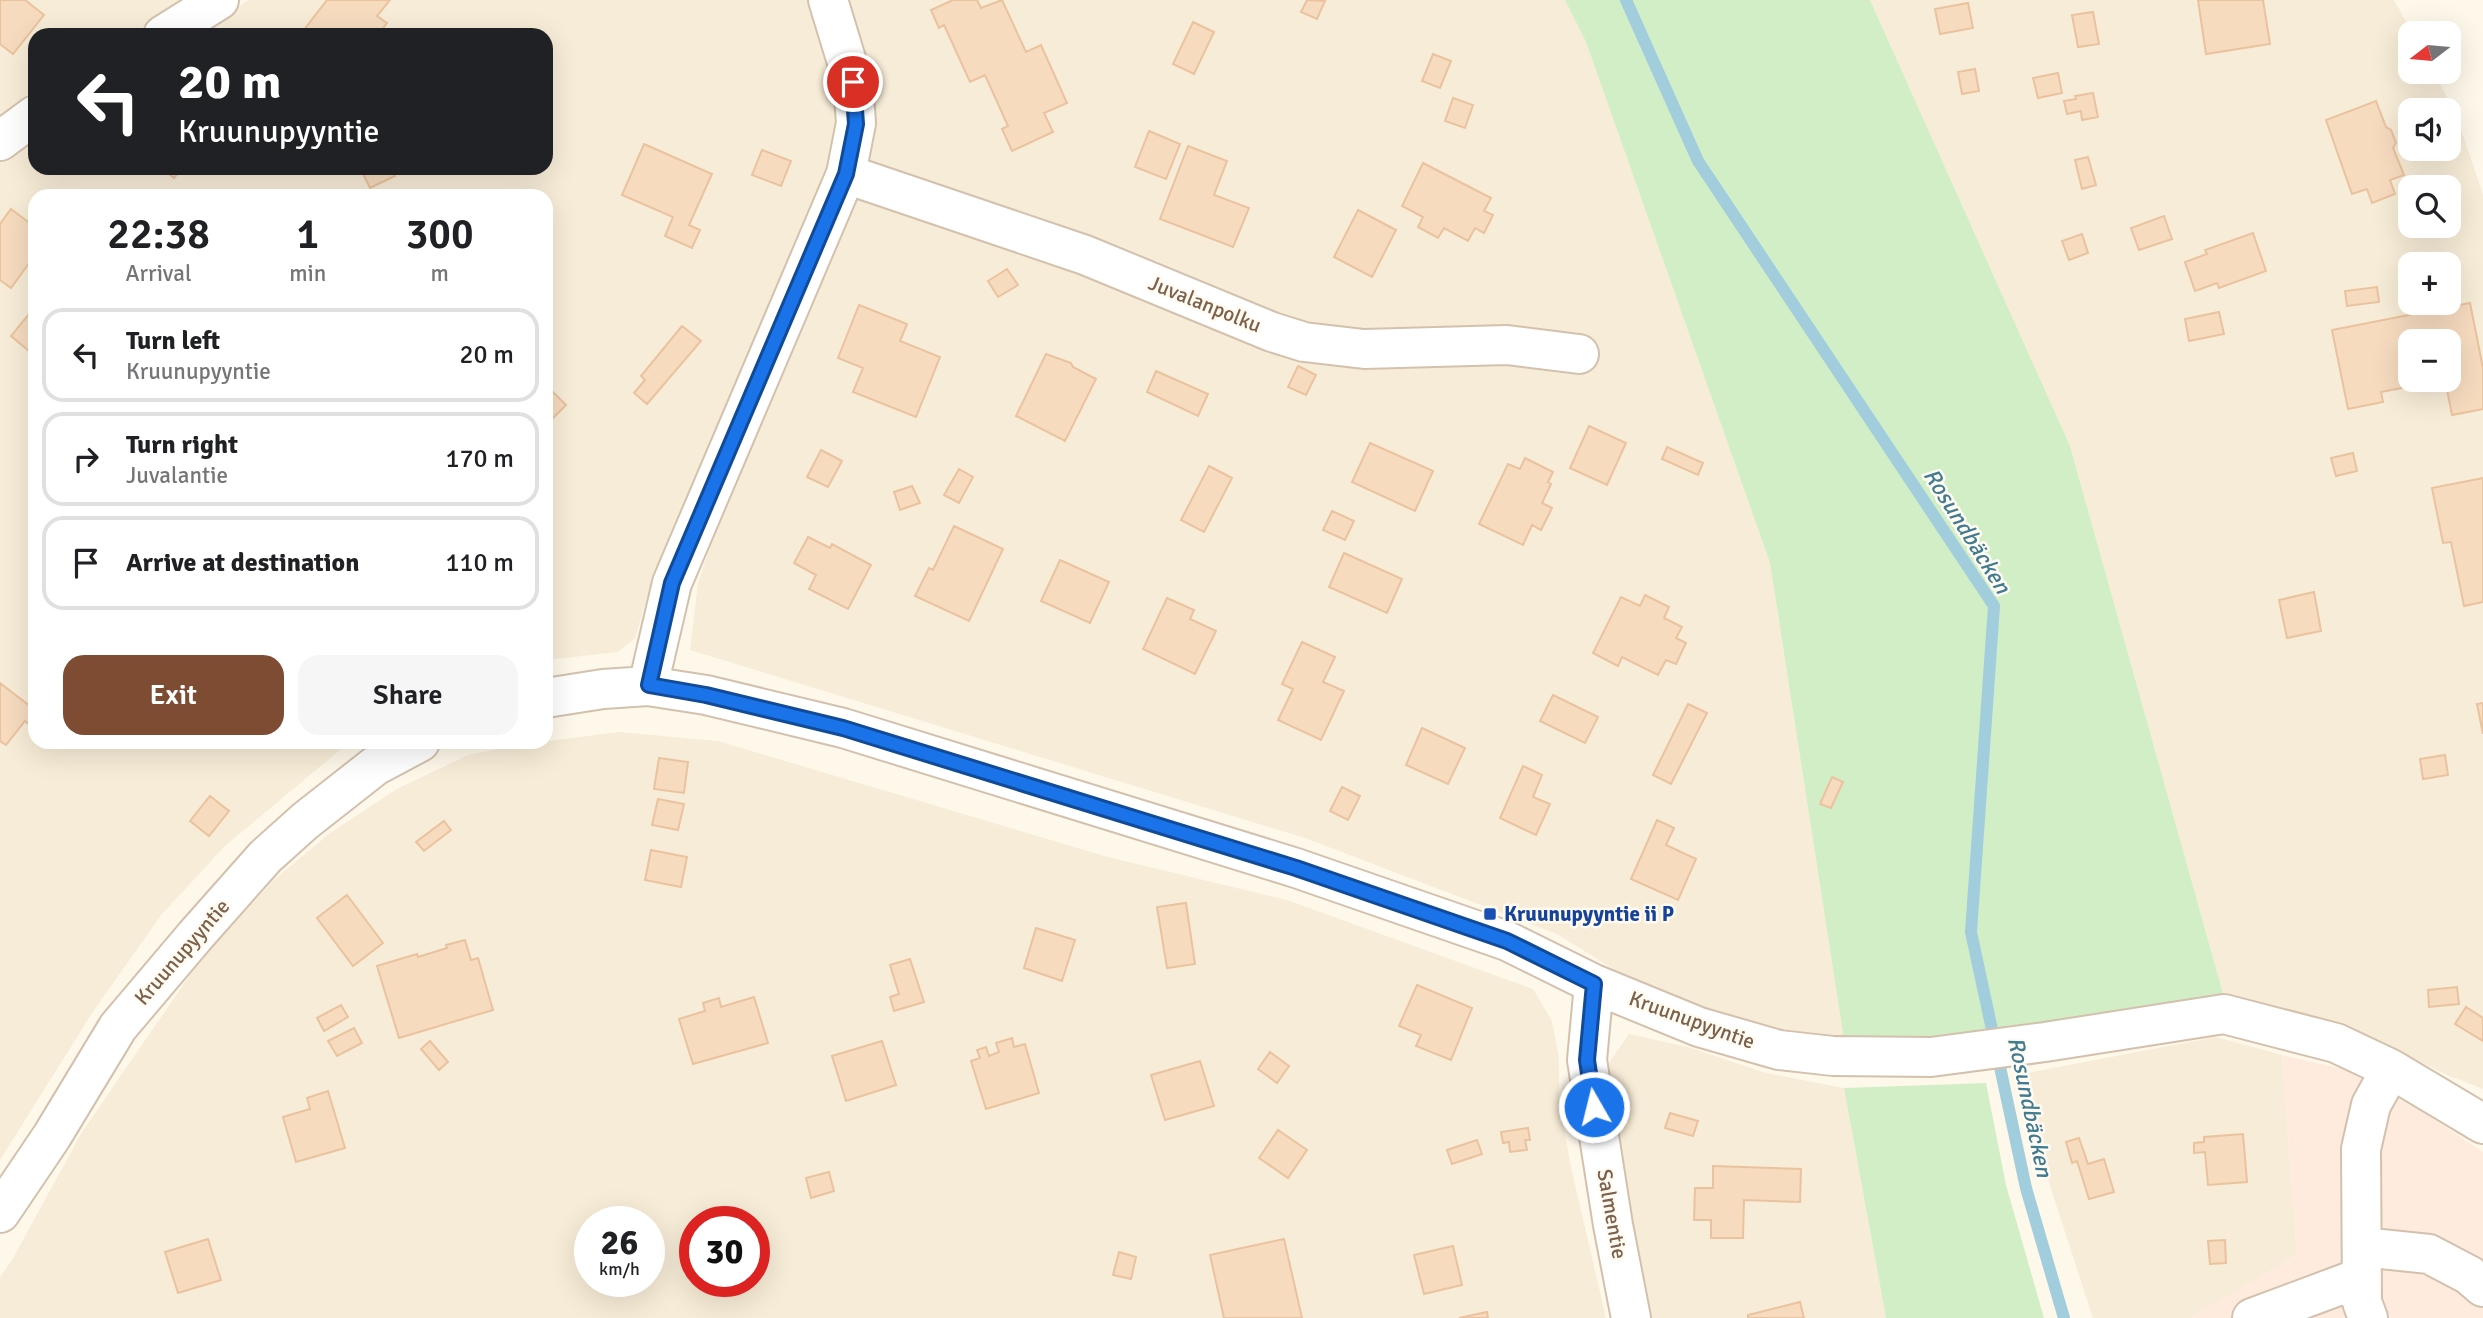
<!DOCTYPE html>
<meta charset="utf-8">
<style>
body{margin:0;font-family:Signika,sans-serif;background:#f6f6f6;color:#202124;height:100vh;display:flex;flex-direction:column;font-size:26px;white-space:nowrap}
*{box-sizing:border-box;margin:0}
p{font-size:23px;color:#757577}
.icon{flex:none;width:38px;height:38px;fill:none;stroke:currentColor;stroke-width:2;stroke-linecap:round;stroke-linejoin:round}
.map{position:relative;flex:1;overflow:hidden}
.side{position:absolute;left:28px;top:189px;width:525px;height:560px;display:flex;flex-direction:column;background:#fff;border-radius:21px;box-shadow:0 7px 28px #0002}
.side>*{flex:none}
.hud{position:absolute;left:28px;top:28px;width:525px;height:147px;border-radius:21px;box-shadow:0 7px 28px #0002;background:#202124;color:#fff;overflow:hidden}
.needle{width:46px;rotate:254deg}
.controls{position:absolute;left:2398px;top:21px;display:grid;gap:14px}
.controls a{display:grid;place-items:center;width:63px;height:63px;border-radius:14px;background:#fff;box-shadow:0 7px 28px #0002;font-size:35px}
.speed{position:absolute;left:574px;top:1206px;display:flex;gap:14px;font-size:35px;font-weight:700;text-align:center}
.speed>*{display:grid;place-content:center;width:91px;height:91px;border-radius:50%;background:#fff;box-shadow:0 7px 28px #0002;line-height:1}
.speed small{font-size:18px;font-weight:400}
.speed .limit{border:10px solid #d22;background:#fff;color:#111}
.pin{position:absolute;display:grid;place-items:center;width:60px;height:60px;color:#fff;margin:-30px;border:4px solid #fff;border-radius:50%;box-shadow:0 2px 7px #0007}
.me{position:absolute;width:77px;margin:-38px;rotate:352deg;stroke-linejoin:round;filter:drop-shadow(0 0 5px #0008)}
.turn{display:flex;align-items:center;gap:24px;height:147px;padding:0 35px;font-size:32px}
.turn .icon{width:91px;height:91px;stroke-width:2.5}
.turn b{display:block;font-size:49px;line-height:60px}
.eta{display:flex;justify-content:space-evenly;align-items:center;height:119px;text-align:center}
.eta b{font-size:42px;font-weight:600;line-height:49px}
.primary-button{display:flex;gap:14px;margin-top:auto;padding:14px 35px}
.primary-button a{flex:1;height:80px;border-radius:21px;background:#7e4b33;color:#fff;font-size:28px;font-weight:600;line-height:80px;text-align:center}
.primary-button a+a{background:#f6f6f6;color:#202124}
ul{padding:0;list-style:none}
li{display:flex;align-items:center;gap:21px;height:94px;margin:0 14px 10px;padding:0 21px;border:4px solid #e0e0e0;border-radius:21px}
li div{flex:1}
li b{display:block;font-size:26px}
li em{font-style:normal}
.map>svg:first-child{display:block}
.residential{fill:#f7ecd7;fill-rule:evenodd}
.commercial{fill:#ffebdd}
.green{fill:#d2eec6}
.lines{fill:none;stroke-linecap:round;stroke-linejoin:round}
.stream{stroke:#a1cddd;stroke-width:12}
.building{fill:#f6dbbf;stroke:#eac39e;stroke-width:2}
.minor-casing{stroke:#d3c1ad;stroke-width:42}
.minor{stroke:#fff;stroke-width:38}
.route-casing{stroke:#114b97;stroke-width:18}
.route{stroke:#1a73e8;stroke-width:12}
.transit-dot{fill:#1a4fb4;stroke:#fffbf2;stroke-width:2.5}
.labels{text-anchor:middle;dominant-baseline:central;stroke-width:5;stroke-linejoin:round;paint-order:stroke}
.street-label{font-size:21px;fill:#7c614a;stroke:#fffbf2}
.transit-label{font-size:21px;font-weight:bold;fill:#164399;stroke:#fffbf2;text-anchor:start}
.water-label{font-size:23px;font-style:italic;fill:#417b91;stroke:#fffbf2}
</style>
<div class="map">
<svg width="2483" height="1318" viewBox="0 0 2483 1318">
<rect width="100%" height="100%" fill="#fef8ea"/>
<!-- residential -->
<path class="residential" d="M0,0H186L131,35H35V95L0,119Z
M249,0H810L835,84L837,114L828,166L654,574L635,638L618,652L546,660V196H35V742H354L340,750L225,846L162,914L94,1010L0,1160V160L35,134V168H546V35H193Z
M845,0H1565L1586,42L1770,563L1844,1040L1777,1036L1701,1012L1615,970L1557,934L1305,838L690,650L698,583L730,489L808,302L860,193L984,234L1265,345L1464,331L1307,330L860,164Z
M1870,0H2394L2412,33H2410V72H2433L2455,111L2483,195V1089L2447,1075L2358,1031L2282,1010L2224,997L2070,446ZM2410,110H2448V149H2410ZM2410,187H2448V226H2410ZM2410,264H2448V303H2410ZM2410,341H2448V380H2410Z
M619,732L718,741L1108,857L1287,900L1533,989L1552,1021L1559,1059V1101L1571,1167L1606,1318H0V1277L12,1260L82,1132L203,956L275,879L330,833L397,789L468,755L524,744ZM590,1222H649V1281H590ZM695,1222H754V1281H695Z
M1629,1034L1688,1047L1766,1073L1844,1088L1886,1318H1650L1611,1110L1609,1063Z
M2216,1037L2282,1055L2297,1255L2191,1318H2093L2049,1183L2027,1073Z"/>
<!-- commercial -->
<path class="commercial" d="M2282,1055L2343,1069L2424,1113L2483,1152V1318H2191L2297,1255Z"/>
<!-- green -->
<path class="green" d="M1565,0H1870L2070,446L2224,997L1956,1035L1844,1040L1770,563L1586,42Z
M1986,1083L2006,1185L2044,1318H1886L1844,1088Z"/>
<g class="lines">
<!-- stream -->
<path class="stream" d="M1626,0L1698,161L1994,606L1971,932L2026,1188L2064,1318"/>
</g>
<!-- building -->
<path class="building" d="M0,0H25L44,15L13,54L0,44Z
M327,0H390L377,16L387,23L378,35H300Z
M953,0H977L981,8L1002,0L1026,52L1041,45L1067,103L1044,113L1053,132L1012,151L1002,129L1008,126L985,75L970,82L944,25L939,28L931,10Z
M1307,0L1325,1L1317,19L1301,12Z
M2198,0H2263L2270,44L2206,54Z
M1968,3L1973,28L1940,34L1935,9Z
M2093,12L2099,44L2078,47L2072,15Z
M1193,22L1214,32L1194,74L1173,64Z
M1433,54L1451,61L1440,88L1422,81Z
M1975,69L1979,91L1962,94L1958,72Z
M2058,73L2062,93L2038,98L2033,78Z
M2093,93L2098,117L2082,120L2081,111L2067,114L2064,101L2076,99L2075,96Z
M1453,98L1473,105L1465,128L1445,121Z
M2376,101L2386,127L2391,130L2396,143L2393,148L2404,175L2390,180L2395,194L2372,203L2367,189L2352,194L2326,120Z
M1149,131L1180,144L1166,179L1135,167Z
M644,144L712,174L689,225L700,230L692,248L665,236L673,217L622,195Z
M1188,146L1227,161L1214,195L1249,208L1233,247L1160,219Z
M762,150L791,161L781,186L752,175Z
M2088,157L2096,185L2082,189L2075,160Z
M1423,163L1491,198L1484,211L1493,215L1484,233L1475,228L1468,241L1444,228L1438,238L1418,227L1423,217L1402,206Z
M162,168H182L174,178Z
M360,168H391L395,176L370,188Z
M11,209L35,227V255L11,288L0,280V224Z
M1358,210L1396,230L1372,277L1334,257Z
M2164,216L2172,239L2139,250L2131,228Z
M2253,233L2266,271L2219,288L2217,283L2195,291L2185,262L2207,254L2205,250Z
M2082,234L2088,253L2069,260L2062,241Z
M1007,269L1018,285L998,297L988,281Z
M2377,287L2379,302L2347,306L2345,291Z
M2470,303L2483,368V409L2452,415L2445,380H2448V341H2410V380H2443L2381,392L2383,402L2348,409L2332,330Z
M859,305L907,324L900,341L940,357L916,417L853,392L863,368L838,358Z
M33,309L35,310V356L11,336Z
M2219,312L2224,334L2189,341L2185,319Z
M682,326L701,341L647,404L634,393L645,380L641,376Z
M1046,354L1071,363L1073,367L1096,379L1065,441L1016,416Z
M1298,366L1316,375L1306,395L1288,387Z
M1156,371L1208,394L1198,416L1147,392Z
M546,385L566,405L546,425Z
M1589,426L1626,443L1607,485L1570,468Z
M1370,443L1433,471L1415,511L1352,482Z
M1667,447L1703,463L1698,475L1662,459Z
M821,450L842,461L828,487L807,477Z
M2353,453L2357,471L2336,476L2331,458Z
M1525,458L1553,472L1548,482L1551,484L1542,503L1552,508L1541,530L1532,525L1523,545L1479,524L1508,464L1520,469Z
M1209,466L1232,478L1204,532L1181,520Z
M959,469L973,477L959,503L944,495Z
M2483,478V602L2464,606L2451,542L2443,543L2432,488Z
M912,486L920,503L900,510L894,492Z
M1332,511L1354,521L1345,540L1323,530Z
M954,526L1003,549L969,621L915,596L929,568L933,570Z
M808,537L830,548L832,544L871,565L848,609L809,589L816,575L794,563Z
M1344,553L1402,579L1387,613L1329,587Z
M1060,560L1109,582L1090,623L1041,601Z
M2314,592L2321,631L2287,638L2279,600Z
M1645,595L1669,607L1664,618L1682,627L1676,638L1686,643L1676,664L1666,660L1658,675L1622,657L1618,666L1593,653L1621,597L1640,606Z
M1167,598L1194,610L1190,619L1216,631L1195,674L1143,649Z
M1302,642L1335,657L1323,682L1344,691L1321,740L1278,720L1293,689L1282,684Z
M0,683L35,710V722L32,727L25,721L6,745L0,741Z
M1553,695L1598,717L1585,743L1540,721Z
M2483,703V734L2477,704Z
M1688,704L1707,713L1671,784L1653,775Z
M1422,728L1465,748L1448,784L1406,765Z
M2445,755L2448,775L2423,779L2420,759Z
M659,758L688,762L684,793L654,789Z
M1523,766L1542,775L1533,797L1550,804L1536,835L1500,818Z
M1832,777L1843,782L1831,808L1820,804Z
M1342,787L1360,796L1348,820L1330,811Z
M210,796L229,811L209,836L190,821Z
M658,799L684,804L678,830L652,825Z
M1657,820L1674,828L1666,845L1696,859L1678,900L1631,879Z
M444,821L451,830L424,851L416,842Z
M651,850L687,857L681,887L645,880Z
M347,895L383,943L353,966L317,918Z
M1186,903L1195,964L1167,968L1157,907Z
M1036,928L1075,940L1062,981L1024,968Z
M465,940L471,960L478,958L493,1010L399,1038L377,966L417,954L418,957L447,948L446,945Z
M910,959L924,1002L894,1011L890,997L899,994L890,965Z
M1417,985L1472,1008L1451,1060L1416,1046L1421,1035L1399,1026Z
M2457,987L2459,1004L2429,1007L2428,990Z
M754,997L768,1043L693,1064L679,1019L705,1011L703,1003L719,998L721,1007Z
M341,1005L348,1017L324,1031L317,1018Z
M2466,1007L2483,1018V1041L2455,1024Z
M354,1028L362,1043L337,1056L328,1041Z
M1012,1038L1014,1047L1025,1044L1039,1093L986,1109L971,1061L980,1058L977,1050L986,1047L989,1056L999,1052L996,1043Z
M430,1041L448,1062L439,1070L421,1049Z
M882,1041L896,1085L846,1101L832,1056Z
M1270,1052L1289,1066L1277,1083L1258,1069Z
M1200,1061L1214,1106L1165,1120L1151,1075Z
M328,1091L345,1148L296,1162L283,1117L310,1109L307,1098Z
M1670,1113L1698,1121L1693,1136L1665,1128Z
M1528,1128L1530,1140H1525L1527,1150L1510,1152L1509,1142L1503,1143L1501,1132Z
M1278,1130L1307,1150L1288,1178L1259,1158Z
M2243,1134L2247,1182L2208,1185L2205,1152L2194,1153V1143L2204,1142V1137Z
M2079,1138L2088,1164L2104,1159L2114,1192L2089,1199L2077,1161L2072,1163L2066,1142Z
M1477,1140L1482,1154L1452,1164L1447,1150Z
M1713,1166L1801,1169L1800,1202L1744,1200L1743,1238H1711V1220H1694L1695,1188H1713Z
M829,1172L834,1191L811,1198L806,1178Z
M208,1239L221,1280L178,1293L165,1252Z
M1284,1239L1302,1318H1224L1210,1255Z
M2225,1240L2226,1263L2210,1264L2208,1241Z
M1453,1246L1462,1285L1424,1294L1414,1255Z
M1119,1252L1136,1257L1131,1279L1113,1275Z
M1800,1302L1804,1318H1748V1315Z
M1487,1312L1488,1318H1459Z"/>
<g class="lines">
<!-- minor casing -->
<g class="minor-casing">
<path id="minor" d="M163,35L219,0
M0,141L35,115
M846,174L1085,255L1272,332L1304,342L1364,349L1507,345L1579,354
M648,686L672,583L846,174L856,123L853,82L828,0
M546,698L603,689L648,686L706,695L843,728L1296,868L1507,941L1594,984L1699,1027L1779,1050L1833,1056L1931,1057L2045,1042L2224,1014L2336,1043L2391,1069L2483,1124
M1594,984L1587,1060L1613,1225L1631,1318
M0,1213L52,1136L118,1027L195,936L265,857L305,821L375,766L420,742
M2362,1247L2429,1254L2469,1275L2483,1287
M2252,1318L2362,1277
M2368,1318L2362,1302L2361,1149L2371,1105L2391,1069"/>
</g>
<!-- minor -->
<use href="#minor" class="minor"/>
</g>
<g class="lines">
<!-- route casing -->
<g class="route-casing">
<path id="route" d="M853,82L856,124L846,174L672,583L649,685L706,695L843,728L1296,868L1507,941L1594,984L1587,1060L1594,1107"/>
</g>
<!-- route -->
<use href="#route" class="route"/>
</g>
<!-- markers -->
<rect class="transit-dot" x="1483" y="907" width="14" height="14" rx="3.5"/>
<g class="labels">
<!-- street labels -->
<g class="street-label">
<text transform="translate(1205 304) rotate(22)">Juvalanpolku</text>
<text transform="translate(182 952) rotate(-49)">Kruunupyyntie</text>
<text transform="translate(1692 1020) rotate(20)">Kruunupyyntie</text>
<text transform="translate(1612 1214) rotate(80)">Salmentie</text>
</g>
<!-- transit labels -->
<g class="transit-label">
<text x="1504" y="914">Kruunupyyntie ii P</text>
</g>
<!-- water labels -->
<g class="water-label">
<text transform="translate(1967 531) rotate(58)">Rosundbäcken</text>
<text transform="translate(2030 1107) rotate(78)">Rosundbäcken</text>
</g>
</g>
</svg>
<div class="controls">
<a><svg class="needle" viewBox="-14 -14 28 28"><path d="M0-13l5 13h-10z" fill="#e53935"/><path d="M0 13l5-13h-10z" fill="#757577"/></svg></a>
<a><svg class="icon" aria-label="sound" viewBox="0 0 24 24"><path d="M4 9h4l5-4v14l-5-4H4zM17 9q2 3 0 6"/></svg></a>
<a><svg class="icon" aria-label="search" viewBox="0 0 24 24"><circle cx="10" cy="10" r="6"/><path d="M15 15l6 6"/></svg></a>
<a>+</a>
<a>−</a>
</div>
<div class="speed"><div>26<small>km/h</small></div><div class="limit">30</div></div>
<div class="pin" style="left:853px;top:82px;background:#d93025"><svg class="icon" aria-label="arrive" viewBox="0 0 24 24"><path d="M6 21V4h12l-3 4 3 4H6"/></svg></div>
<svg class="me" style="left:1594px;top:1107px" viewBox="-20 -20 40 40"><circle r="17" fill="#1a73e8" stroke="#fff" stroke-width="3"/><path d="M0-11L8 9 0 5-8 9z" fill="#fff"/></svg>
<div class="hud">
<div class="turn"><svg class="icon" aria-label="left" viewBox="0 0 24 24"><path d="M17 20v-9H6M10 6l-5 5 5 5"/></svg><div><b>20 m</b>Kruunupyyntie</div></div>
</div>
<section class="side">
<div class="eta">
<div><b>22:38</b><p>Arrival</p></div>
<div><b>1</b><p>min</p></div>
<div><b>300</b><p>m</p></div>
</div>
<ul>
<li><svg class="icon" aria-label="left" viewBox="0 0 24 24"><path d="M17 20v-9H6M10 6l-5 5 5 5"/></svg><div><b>Turn left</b><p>Kruunupyyntie</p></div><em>20 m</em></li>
<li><svg class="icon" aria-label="right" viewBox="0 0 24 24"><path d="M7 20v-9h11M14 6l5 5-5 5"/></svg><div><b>Turn right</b><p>Juvalantie</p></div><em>170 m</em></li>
<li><svg class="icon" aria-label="arrive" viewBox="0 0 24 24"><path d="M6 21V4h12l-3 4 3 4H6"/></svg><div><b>Arrive at destination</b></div><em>110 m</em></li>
</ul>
<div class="primary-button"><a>Exit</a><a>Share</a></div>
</section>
</div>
